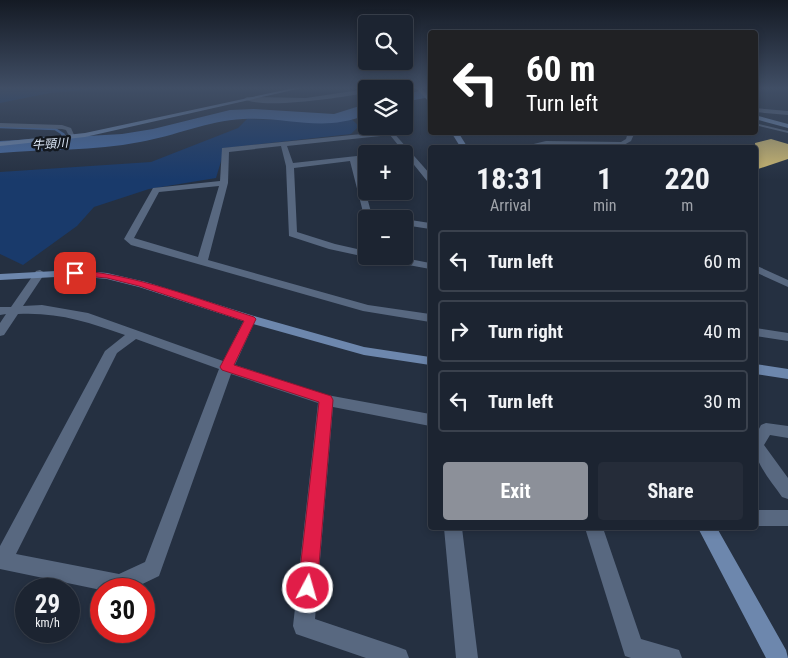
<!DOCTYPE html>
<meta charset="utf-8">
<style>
body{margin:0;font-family:"Roboto Condensed","Noto Sans JP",sans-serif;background:#252c39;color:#f1f3f6;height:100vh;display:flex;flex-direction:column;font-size:19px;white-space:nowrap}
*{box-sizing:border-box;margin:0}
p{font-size:16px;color:#a0a4ab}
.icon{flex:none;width:28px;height:28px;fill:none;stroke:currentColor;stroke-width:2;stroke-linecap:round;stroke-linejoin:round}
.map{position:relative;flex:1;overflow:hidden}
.side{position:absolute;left:428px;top:145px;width:330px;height:385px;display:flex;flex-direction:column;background:#1c2431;border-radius:5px;box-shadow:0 2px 8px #0003,0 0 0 1px #3a414d}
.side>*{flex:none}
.guide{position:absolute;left:428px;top:30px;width:330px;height:105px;border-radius:5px;box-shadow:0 2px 8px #0003,0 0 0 1px #3a414d;background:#202124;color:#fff;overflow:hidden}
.fabs{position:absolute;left:358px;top:15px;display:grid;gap:10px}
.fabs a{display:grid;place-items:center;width:55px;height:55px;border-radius:5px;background:#1c2431;box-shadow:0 2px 8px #0003,0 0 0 1px #3a414d;font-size:25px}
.speed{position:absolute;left:15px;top:578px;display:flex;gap:10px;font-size:25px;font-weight:700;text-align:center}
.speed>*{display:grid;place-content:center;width:65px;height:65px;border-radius:50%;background:#1c2431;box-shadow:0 2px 8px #0003,0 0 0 1px #3a414d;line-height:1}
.speed small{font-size:12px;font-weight:400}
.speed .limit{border:8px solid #d22;background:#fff;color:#111}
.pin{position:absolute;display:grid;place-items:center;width:42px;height:42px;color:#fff;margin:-21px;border-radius:10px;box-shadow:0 2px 8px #0006}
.me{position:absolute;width:55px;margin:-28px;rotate:6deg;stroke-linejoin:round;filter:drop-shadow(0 0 4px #0008)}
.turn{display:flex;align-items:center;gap:18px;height:105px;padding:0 15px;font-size:22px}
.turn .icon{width:65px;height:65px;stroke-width:2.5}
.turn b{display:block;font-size:35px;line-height:42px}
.eta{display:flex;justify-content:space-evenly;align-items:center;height:85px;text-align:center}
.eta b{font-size:30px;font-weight:700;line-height:35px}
.primary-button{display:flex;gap:10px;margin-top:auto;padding:10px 15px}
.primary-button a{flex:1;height:58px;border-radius:5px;background:#8c9099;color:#fff;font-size:20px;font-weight:700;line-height:58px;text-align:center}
.primary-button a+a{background:#252c39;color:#f1f3f6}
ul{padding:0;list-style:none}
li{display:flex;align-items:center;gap:15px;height:62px;margin:0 10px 8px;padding:0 5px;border:2px solid #3a414d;border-radius:5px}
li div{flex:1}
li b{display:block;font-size:19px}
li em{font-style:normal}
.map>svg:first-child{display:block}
.green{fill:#193a6b}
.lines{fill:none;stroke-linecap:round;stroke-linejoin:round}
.stream-far1{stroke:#476ba2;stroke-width:2.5}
.stream{stroke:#476ba2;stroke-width:4}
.river{fill:#476ba2;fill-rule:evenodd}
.building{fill:#d1bc72}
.lane{fill:#586880;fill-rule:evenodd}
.street{fill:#586880;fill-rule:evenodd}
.secondary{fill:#6d87ad;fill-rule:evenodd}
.route{fill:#e11d48;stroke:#92132f}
.labels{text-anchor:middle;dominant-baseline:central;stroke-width:5;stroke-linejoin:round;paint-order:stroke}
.far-water-label{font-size:12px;font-style:italic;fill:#dae5f5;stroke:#13181f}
</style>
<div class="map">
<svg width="788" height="658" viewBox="0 0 788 658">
<rect width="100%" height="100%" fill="#253041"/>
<!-- green -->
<path class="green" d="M0,88H115L50,93L0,103Z
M349,117L359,126L351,134L225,148L216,178L149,189L94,207L77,226L23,265L0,254V172L151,162L238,128L247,119L299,120Z"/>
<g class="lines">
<!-- stream-far1 -->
<path class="stream-far1" d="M0,127L55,129L63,134V137"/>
<!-- stream -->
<path class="stream" d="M63,135L64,145"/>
<!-- river -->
<path class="river" d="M430,89V97L404,102V94Z
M366,104V115C321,133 288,116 243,119C207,121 175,136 140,142C94,151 46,149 0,153V141L122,134L153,129L230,110L254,109L334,114Z"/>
</g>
<!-- building -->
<path class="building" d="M771,139L788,144V159L755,170V143Z"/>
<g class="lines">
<!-- lane -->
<path class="lane" d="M755,123L788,131V133L755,125Z"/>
<!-- street -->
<path class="street" d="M366,89V93C342,97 264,110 244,99L247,97L306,98Z
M755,108L788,111V115L755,112Z
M0,123L62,125L71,128L75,137L70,138L66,130L62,129L0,127Z
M392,131L430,174V181H427L390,135L287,146L293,163L366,155V159L357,160L371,212L392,219H375L364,216L350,161L294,168L297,232L335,244L366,251V256H369L366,257L329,249L289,236L286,166L281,146L229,152L228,183L208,260L368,305L430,314V322L363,311L131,245L124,239L153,188L220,181L222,148ZM219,186L198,257L134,238L159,192Z
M628,132H635L631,141L622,146L546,145L517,148L546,141L621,142L626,139Z
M404,219L430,223V229L404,225Z
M371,256H394L430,263V269L376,259Z
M755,265L788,280V287L755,272Z
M40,270L45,273L23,306L42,305L88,313L223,361L246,316H254L256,319L235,365L327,395L430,414V426L333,407L315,619L398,647L406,650L409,658H366L296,634L293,626L318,403L231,374L159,576L132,589L101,590L0,569V546L105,351L125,335C88,322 58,312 18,314L4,335L0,336V323L6,314L0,315V307H11L36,271ZM136,339L219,369L145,562L119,574L16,554L117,353Z
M755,328L788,333V341L755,336Z
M766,423L788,426V438L770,435L764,445L788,478V499L782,497C767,475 744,453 761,425Z
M755,510H788V526H755Z
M444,528H462L478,658H456Z
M585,528H603L641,639L679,650L682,658H631L625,656Z"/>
<!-- secondary -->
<path class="secondary" d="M294,88H302L85,137L0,146V142L85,133Z
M416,88H421L430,98V103Z
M755,115L788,124V128L755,119Z
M451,132H458L468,148H461Z
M75,270L107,273L146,282L254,316L364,347L430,357V365L364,355L246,322L139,287L107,279L75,276L0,280V274Z
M755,364L788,369V379L755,374Z
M698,528H717L786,650L788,658H766Z"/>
</g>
<!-- sky -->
<linearGradient id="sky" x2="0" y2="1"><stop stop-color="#141a24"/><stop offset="0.49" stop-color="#404e65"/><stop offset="1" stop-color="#404e65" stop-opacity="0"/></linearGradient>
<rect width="788" height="180" fill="url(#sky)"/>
<!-- route -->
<path class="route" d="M75,270C137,275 195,298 254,317L256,319L234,365L331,396L333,400L317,588L314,595L308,597L301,595L298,588L319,402L222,370L220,367L244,321L139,286L107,278L72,275V271Z"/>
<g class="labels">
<!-- far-water labels -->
<g class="far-water-label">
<text transform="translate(50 144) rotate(-4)">牛頸川</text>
</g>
</g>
</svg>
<div class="fabs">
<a><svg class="icon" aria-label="search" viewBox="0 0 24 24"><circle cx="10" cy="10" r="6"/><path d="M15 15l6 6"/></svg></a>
<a><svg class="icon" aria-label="layers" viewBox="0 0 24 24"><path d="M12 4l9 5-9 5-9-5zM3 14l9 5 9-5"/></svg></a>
<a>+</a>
<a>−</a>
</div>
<div class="speed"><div>29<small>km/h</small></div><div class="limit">30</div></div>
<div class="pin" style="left:75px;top:273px;background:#d93025"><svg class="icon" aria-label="arrive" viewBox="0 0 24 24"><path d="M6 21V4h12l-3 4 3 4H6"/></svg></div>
<svg class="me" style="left:308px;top:588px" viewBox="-20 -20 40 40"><circle r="17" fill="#e11d48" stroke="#fff" stroke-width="3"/><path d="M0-11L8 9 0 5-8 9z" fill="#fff"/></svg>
<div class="guide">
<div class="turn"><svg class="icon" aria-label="left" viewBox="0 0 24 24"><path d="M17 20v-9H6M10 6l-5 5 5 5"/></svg><div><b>60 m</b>Turn left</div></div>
</div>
<section class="side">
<div class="eta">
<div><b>18:31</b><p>Arrival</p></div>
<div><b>1</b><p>min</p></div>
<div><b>220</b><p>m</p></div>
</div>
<ul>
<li><svg class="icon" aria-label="left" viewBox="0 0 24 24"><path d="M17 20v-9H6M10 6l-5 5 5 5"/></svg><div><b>Turn left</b></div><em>60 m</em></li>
<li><svg class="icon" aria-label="right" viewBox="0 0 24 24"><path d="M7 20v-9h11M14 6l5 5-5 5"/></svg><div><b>Turn right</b></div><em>40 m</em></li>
<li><svg class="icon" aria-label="left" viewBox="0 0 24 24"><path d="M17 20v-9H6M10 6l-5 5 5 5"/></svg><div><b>Turn left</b></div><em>30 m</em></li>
</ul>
<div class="primary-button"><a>Exit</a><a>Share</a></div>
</section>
</div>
